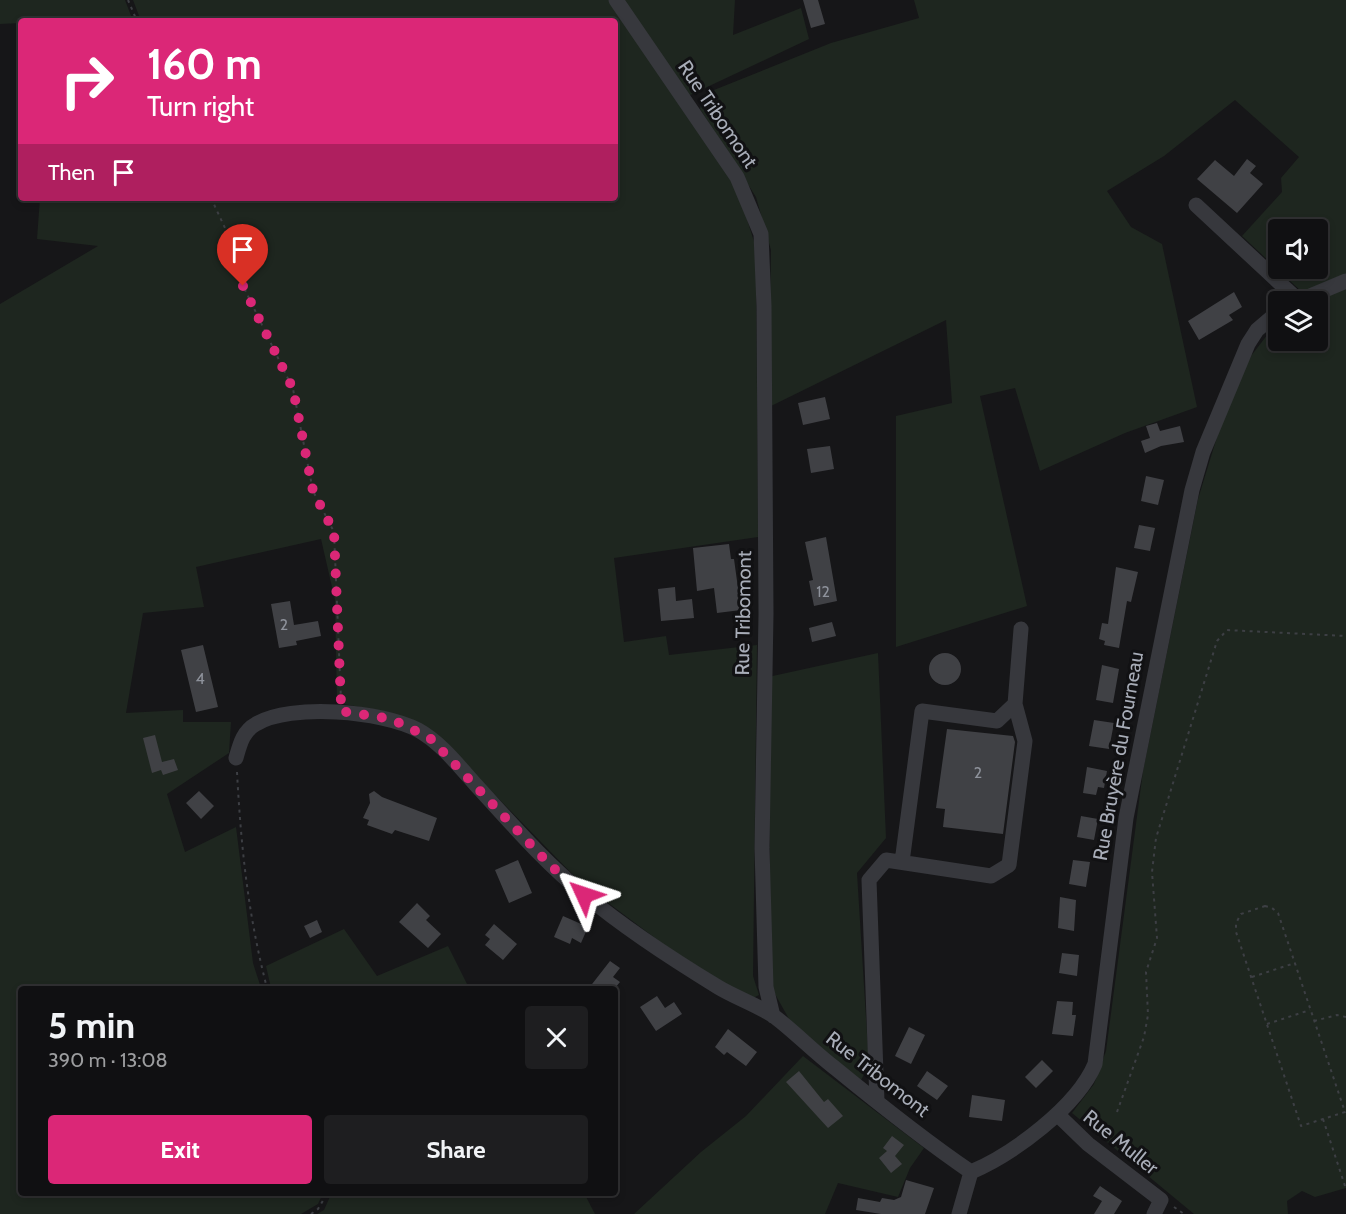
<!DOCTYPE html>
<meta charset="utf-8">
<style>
body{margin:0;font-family:Cabin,sans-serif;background:#1e1e20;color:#f1f3f6;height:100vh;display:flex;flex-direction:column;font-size:22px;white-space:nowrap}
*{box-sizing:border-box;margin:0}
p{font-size:20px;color:#9c9d9f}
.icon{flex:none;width:33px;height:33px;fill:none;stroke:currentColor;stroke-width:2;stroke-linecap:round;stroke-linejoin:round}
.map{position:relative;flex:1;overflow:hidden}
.drawer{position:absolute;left:18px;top:986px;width:600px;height:210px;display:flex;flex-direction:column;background:#101012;border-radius:6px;box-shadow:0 3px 9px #0003,0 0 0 2px #303032}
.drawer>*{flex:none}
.top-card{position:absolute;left:18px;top:18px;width:600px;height:183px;border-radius:6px;box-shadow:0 3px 9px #0003,0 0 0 2px #303032;background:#db2777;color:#fff;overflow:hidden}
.controls{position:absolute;left:1268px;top:219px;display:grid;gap:12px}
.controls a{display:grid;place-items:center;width:60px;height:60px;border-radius:6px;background:#101012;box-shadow:0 3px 9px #0003,0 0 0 2px #303032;font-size:30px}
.pin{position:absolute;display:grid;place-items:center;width:51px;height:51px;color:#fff;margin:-62px -26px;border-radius:50% 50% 50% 0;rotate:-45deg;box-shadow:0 0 6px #0007}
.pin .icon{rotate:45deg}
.me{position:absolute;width:66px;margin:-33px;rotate:312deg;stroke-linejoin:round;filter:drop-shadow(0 0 4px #0008)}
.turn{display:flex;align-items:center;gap:21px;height:126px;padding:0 30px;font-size:27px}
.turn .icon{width:78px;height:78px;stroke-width:2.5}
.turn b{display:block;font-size:42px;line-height:51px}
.then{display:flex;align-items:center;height:57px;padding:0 30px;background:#0003;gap:12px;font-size:22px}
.round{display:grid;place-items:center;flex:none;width:63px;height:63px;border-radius:6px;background:#1e1e20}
.overview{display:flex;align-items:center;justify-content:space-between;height:102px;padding:0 30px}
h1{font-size:36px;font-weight:700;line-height:45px}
.button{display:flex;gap:12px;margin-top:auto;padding:12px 30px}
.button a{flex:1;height:69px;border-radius:6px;background:#db2777;color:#fff;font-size:24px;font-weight:700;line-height:69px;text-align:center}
.button a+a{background:#1e1e20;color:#f1f3f6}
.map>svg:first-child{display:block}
.green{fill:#1e261f;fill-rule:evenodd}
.building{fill:#404145}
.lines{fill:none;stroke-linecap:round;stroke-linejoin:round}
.path{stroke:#3d3f44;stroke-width:2;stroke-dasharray:3 4.5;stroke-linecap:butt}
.minor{stroke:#37383d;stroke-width:15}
.route{stroke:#db2777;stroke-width:10;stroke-dasharray:0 18}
.labels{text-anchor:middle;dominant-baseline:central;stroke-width:6;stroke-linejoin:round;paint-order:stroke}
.number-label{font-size:16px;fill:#8e929b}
.street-label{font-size:20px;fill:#a8adb8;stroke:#111113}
</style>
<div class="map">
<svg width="1346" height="1214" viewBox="0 0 1346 1214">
<rect width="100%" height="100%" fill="#161618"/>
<!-- green -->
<path class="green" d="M0,0H125L133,21H21V23L0,24Z
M133,0H735L733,35L801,8L809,39L688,96L737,187L756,248L758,537L614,558L624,642L666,636L669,655L757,645L753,976L759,995L751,999L671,950L579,881L455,754L372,709L337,703L335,600L321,539L196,567L204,607L143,613L126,713L183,710V722H231L229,753L167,794L185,852L236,827L253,963L261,988H21V1192L323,1193L318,1204L301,1214H0V304L98,246L37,239L40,198H615V21H141Z
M914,0H1346V275L1302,292L1242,236L1282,192L1281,178L1299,157L1235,100L1164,156L1107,191L1131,227L1162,244L1197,407L1125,433L1040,471L1015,388L980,396L1027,606L896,647V416L952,403L946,320L769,407L771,250L756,197L700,109L704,94L831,43L919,18ZM1278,230H1317V268H1278Z
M1346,287V1188L1315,1197L1302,1191L1287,1201L1288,1214H1194L1072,1113L1094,1084L1106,1051L1143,771L1198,499L1221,424L1238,382L1251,356L1278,321V340H1317V302L1312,301Z
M878,653L886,838L857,873L869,1066L861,1080L793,1026L771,987L768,677Z
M344,929L377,976L448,946L469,988H271L266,966Z
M803,1056L924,1148L910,1168L898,1197L838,1183L825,1214H634L701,1152L746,1116Z
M332,1192L584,1193L595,1214H317L324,1210Z"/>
<!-- building -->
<path class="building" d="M803,0H818L825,24L811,28Z
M1247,159L1256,166L1250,173L1263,184L1237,213L1197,179L1215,160L1234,176Z
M1234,292L1242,307L1229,315L1233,320L1199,340L1188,321Z
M825,397L830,419L803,425L798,403Z
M1157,423L1160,431L1180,426L1184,442L1161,446L1145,453L1141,441L1150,438L1146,426Z
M830,446L834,469L811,473L807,449Z
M1146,476L1164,480L1158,505L1141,501Z
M1139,525L1155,528L1150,551L1134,548Z
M826,537L837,601L814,606L809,581L813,580L805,542Z
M729,544L731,559H734L741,610L717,613L714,588L697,591L693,548Z
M1116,567L1138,572L1131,602L1127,601L1119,648L1104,645L1105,641L1099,639L1102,623L1108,624Z
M675,587L676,601L692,599L694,618L661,621L658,589Z
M290,601L294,625L318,621L321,636L296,641L297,645L279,648L271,604Z
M832,622L836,636L812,642L809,628Z
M203,645L218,707L196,712L181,650Z
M929 669a16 16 0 1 1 32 0a16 16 0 1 1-32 0Z
M1102,665L1119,669L1113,703L1096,700Z
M1094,720L1114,723L1109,749L1089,746Z
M947,729L1013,736L1015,742L1003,834L943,827L945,809L936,808Z
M155,735L162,762L174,759L178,770L163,775L161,770L152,773L143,738Z
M1087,767L1107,771L1104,788L1098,787L1096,795L1083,793Z
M199,791L214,806L201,819L186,803Z
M374,791L382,797L437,818L429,841L395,830L392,834L367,825L369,820L363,818L370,803L369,794Z
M1081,816L1098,819L1094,840L1077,837Z
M518,860L532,893L509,903L495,870Z
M1073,860L1090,862L1086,887L1069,884Z
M1060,897L1076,900L1074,931L1058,928Z
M417,903L430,916L426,920L441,934L428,948L399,922Z
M563,916L588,927L581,943L572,938L570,944L554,937Z
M317,920L322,932L310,938L304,926Z
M494,924L517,944L503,960L485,945L490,939L485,935Z
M1062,953L1079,955L1077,976L1059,973Z
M610,961L620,968L613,977L620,982L615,988H589Z
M657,996L665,1008L674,1002L682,1014L656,1031L640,1007Z
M1057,1001L1073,1002L1072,1015H1076L1073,1036L1052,1034Z
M909,1027L925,1035L911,1064L895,1056Z
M728,1029L757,1052L746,1066L727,1052L724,1055L715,1047Z
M1042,1060L1053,1071L1036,1088L1025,1077Z
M799,1071L824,1102L828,1099L843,1116L828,1128L786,1082Z
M927,1071L948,1086L937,1100L917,1086Z
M972,1095L1005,1100L1002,1121L969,1117Z
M892,1136L904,1145L895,1156L902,1164L891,1173L879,1158L887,1151L883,1148Z
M906,1180L934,1188L925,1214H881L856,1210L858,1198L880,1202L882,1198L894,1200L901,1197Z
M1100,1186L1122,1201L1114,1214H1094L1102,1201L1093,1196Z"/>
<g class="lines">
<!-- path -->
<path class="path" d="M128,0L137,21
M211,198L225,228L233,265L293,389L313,491L334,532L341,700
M237,772C241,847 248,915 267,988
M1265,906L1272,908L1278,913L1345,1112L1301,1126L1236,932V923L1241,914Z
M1252,977L1295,963
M1314,1021L1337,1015L1346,1017
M1267,1024L1310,1010
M1117,1112L1144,1037L1148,1015L1146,972L1157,938L1152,872L1156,838L1217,641L1227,630L1346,636
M1323,1119L1346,1189
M1174,1207L1184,1214
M311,1214L318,1209L328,1192"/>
<!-- minor -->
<path class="minor" d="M616,0L737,177L761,234L764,306L766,614L762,848L766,987L773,1016
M1196,205L1298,300
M1296,302L1346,281
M236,758C240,744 243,731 256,724C291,703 382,711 418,730C440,742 458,765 475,784C510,822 544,862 585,895C627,930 672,959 718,987C736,998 758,1005 775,1017C796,1033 814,1052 835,1068C879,1104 924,1140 971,1172
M902,862L922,711L997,721L1015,704
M877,1101L869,880L886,860L991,876L1009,865L1025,741L1015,704L1021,629
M1057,1114L1088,1144L1161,1200L1154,1214
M971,1172C1013,1154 1077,1107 1095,1064L1126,818L1192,490L1203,452L1248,344L1257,330L1278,312
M959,1214L971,1172"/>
</g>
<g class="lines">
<!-- route -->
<path class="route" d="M243,286L293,389L313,491L334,532L341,703L340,711L391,719L430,738L550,865L584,895"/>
</g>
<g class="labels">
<!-- number labels -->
<g class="number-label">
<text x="823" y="591">12</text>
<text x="284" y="624">2</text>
<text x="200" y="678">4</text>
<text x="978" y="772">2</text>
</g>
<!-- street labels -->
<g class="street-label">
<text transform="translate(718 114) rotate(56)">Rue Tribomont</text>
<text transform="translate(743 613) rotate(-89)">Rue Tribomont</text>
<text transform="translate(1118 756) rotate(-80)">Rue Bruyère du Fourneau</text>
<text transform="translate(878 1074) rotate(38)">Rue Tribomont</text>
<text transform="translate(1121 1142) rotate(39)">Rue Muller</text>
</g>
</g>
</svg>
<div class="controls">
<a><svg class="icon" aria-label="sound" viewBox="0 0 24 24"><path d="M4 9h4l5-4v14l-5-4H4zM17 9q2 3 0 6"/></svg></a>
<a><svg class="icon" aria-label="layers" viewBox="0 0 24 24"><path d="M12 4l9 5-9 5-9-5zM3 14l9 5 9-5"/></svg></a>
</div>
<div class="pin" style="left:243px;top:286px;background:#d93025"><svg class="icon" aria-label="arrive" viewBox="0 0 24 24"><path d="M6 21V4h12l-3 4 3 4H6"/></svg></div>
<svg class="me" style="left:584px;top:895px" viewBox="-20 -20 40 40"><path d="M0-17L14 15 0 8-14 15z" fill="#db2777" stroke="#fff" stroke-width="4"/></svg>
<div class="top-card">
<div class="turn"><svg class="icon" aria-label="right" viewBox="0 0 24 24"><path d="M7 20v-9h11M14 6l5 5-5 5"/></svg><div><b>160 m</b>Turn right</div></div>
<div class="then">Then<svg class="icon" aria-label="arrive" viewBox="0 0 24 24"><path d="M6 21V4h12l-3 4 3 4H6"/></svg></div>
</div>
<section class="drawer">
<div class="overview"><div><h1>5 min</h1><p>390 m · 13:08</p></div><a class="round"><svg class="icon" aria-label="close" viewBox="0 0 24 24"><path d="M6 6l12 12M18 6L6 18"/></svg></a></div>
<div class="button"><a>Exit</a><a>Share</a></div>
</section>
</div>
